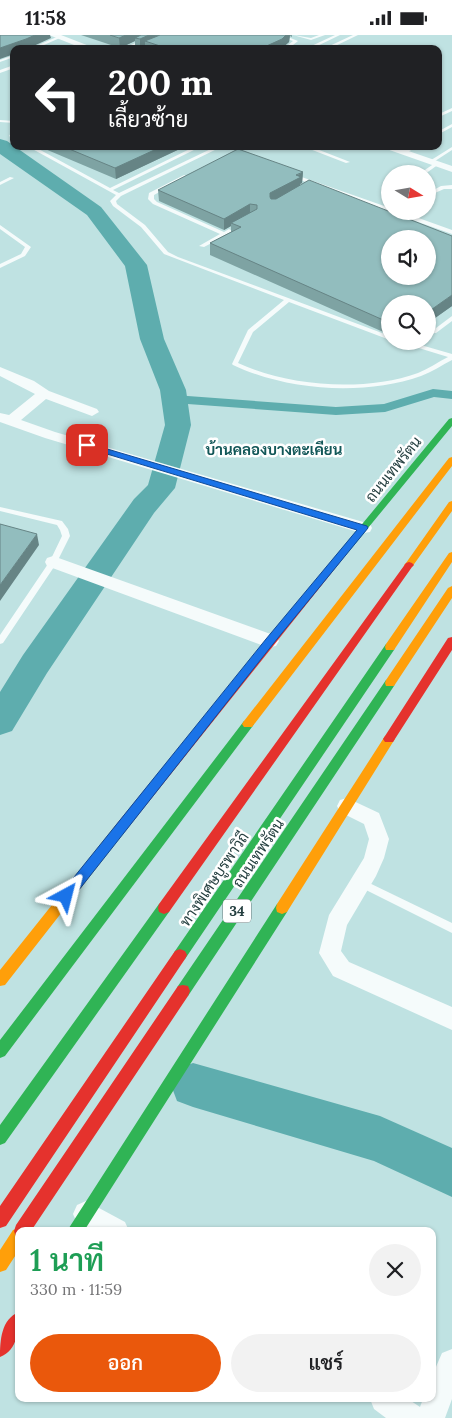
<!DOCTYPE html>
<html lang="th">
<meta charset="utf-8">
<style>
body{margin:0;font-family:Lora,Sarabun,serif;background:#f2f2f2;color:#202124;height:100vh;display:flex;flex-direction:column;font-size:19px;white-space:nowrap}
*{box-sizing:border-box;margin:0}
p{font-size:16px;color:#757577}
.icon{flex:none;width:28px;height:28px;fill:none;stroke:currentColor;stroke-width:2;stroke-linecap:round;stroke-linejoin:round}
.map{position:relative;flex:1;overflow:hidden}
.side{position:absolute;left:15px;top:1192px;width:421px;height:175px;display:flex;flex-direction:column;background:#fff;border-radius:10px;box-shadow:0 1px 4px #0004}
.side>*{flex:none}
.banner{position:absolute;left:10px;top:10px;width:432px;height:105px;border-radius:10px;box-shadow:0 1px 4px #0004;background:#202124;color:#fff;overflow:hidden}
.needle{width:32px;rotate:101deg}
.tools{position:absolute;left:381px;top:130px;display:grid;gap:10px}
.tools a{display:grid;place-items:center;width:55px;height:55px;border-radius:50%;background:#fff;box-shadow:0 1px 4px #0004;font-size:25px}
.pin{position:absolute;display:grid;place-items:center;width:42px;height:42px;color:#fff;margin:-21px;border-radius:10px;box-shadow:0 2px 8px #0006}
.me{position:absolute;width:55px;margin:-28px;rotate:38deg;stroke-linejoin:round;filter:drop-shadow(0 0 4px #0008)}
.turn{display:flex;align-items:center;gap:18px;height:105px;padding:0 15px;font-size:22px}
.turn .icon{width:65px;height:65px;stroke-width:2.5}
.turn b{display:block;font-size:35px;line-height:42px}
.round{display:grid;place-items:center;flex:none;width:52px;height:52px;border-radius:26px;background:#f2f2f2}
.summary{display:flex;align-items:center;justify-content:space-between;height:85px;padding:0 15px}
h1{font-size:30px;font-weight:600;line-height:38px;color:#1e9e55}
.cta{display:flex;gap:10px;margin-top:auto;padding:10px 15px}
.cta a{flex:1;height:58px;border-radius:30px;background:#ea580c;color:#fff;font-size:20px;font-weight:600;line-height:58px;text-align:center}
.cta a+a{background:#f2f2f2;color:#202124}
.status{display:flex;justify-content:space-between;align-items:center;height:35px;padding:0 25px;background:#fff;direction:ltr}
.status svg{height:14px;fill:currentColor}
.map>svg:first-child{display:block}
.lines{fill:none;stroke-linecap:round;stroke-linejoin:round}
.canal{fill:#5eadae;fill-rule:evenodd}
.river{fill:#5eadae;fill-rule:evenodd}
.lane{fill:#f5fbfb;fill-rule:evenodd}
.street{fill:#f5fbfb;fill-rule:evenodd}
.fast{fill:#30b455;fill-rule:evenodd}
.slow{fill:#ff9f0a;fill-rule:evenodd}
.jam{fill:#e5322d;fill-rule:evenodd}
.wall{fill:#7ea3a3}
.shaded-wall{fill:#668485}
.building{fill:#92bdbe;stroke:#668485;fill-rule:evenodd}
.route{fill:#1a73e8;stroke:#114b97}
.labels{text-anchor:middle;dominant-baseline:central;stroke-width:5;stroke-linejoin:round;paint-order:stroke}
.shield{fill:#fff;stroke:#67797a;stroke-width:1}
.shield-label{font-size:14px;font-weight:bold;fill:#264041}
.far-quarter-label{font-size:15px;font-weight:bold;fill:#125758;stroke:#fff}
.street-label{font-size:15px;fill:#264041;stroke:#fff}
</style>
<div class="status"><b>11:58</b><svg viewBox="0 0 49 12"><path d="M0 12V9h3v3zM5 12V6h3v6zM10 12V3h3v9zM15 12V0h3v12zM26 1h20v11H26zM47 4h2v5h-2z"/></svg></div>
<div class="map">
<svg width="452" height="1383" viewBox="0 0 452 1383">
<rect width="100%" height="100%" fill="#bfe2e2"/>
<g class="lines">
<!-- canal -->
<path class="canal" d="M433,354L452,356V364L434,362L385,377L336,380L174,368L169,367L167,364L169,361L174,360L336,372L384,369Z"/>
<!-- river -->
<path class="river" d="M0,104L7,106L101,172L147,230L164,304L186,355L191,390L175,453L154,478L47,638L12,696L0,700V657L23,620L134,464L148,450L165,390L160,355L140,304L125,231L87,180L0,119Z
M193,1028L380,1081L452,1113V1162L374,1126L193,1072L177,1066L171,1050L177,1034Z"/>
<!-- lane -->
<path class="lane" d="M155,0H160L127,14H121Z
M277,0H283L298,6L288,14H283L293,6Z
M293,0L311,3L319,0H325L311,5Z
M335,0H340L311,14H305Z
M353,0H358L329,14H323Z
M59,1L62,2L35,14H29Z
M14,20V22L0,27V25Z
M14,30V33L0,38V35Z
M452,73V76L439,82V79Z
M0,85L14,86V88L0,87Z
M452,89V92L439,99V96Z
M12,96H14V104L9,101Z
M27,111H33L110,153L196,111H202L113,155L119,158L217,111H223L121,161L116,166L117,169L145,190L168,217L178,222L390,301V305L289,267L253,297L238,328C289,352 365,357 418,338C428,334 438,327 448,322L396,306H407L452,319V325C442,330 432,337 421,341C364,361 288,356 233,330L232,329L248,295L284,265L164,219L141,192L113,171L110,166L116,160Z
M246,111H252L247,115H243V113Z
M302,111H309L350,127L346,128Z
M411,111H417L405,119H401V117Z
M452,112V115L432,128L428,127Z
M435,128L439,129L425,139H419Z
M289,139H293L390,173V176H399L452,195V199L289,141Z
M184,140L188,141L154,160V164L157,167L224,197L229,194L232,196L227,200L204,212L199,211L220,199L153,169L148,164L149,158Z
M10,142L14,143L0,150V147Z
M452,150V154H444L428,161V158L441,151Z
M0,190L31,212L25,221L0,233V229L21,219L25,212L0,194Z
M452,281V286L436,298H432V296Z
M0,472L62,486L68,494L70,501L56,529L3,608L0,609V600L50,526L62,501L60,495L57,490L0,476Z
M361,844L452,888V898L358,851L356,848L358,845Z"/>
<!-- street -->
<path class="street" d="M49,0H61L97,14H84Z
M378,111H394L452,131V137Z
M0,332L34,346L49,356L97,374L99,377L92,381L46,364L21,385L55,397L370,489L372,493L370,497L364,498L358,497L45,403L0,387V378L9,380L35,359L0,341Z
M53,521L276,601L279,606L276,611L270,612L264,611L47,531L45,527L47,523Z
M347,763L379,778L389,804L384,823L376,841L347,890L341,916L349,927L452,972V995L333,941L319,918L329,880L364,823L369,804L364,789L340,777L337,771L340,765Z
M86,1166L125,1187L129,1196C108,1196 82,1202 73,1179L77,1170Z
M452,1314V1364L445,1383H386L374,1374L370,1364H408L420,1372L423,1364H432V1341L442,1318Z"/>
<!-- fast -->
<path class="fast" d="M452,383V391L345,521H339L337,519L339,517L449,384Z
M390,608L394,609L395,612L394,615L185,924L180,926L175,924L173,920L175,916L386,609Z
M390,644L394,645L395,648L394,651L188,961L183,962L178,961L176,956L178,951L386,645Z
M248,685L252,686L254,689L252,692L5,1021L0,1023V1005L244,686Z
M164,867L169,869L170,873L169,877L5,1108L0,1110V1090L159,869Z
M282,867L287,869L288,873L287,877L84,1196H67L277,869Z"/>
<!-- slow -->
<path class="slow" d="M452,422V431L252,692H244L242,689L244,686L449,423Z
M452,466V476L412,532H406L404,530L406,528L449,467Z
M452,517V527L394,615H386L385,612L386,609L449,518Z
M452,551V563L394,651H386L385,648L386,645L448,553Z
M389,699L393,701L395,704L393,707L287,877L282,879L277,877L276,873L277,869L385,701Z
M119,790L123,791L125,795L123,799L5,950L0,951V935L115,791Z
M19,1193L25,1196H19V1215L6,1235L0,1237V1215L13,1195Z"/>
<!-- jam -->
<path class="jam" d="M342,516L347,519L345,521L123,799L119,800L115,799L113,795L115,791L339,517Z
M409,527L412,528L414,530L412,532L169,877L164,879L159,877L158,873L159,869L406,528Z
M452,602V615L393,707H385L383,704L385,701L448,603Z
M180,914L185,916L187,920L185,924L6,1191L0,1193V1171L175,916Z
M183,950L188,951L190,956L188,961L31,1196H19V1203L16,1202L14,1196L16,1190L178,951Z
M19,1277C19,1294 18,1315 0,1322C0,1306 1,1284 19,1277Z"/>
</g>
<!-- wall -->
<path class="wall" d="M81,0H292V2L290,1L289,7L281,14H146L145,12L141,14H139L135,13V6L120,13Z
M38,111H186L116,144Z
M303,137L302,148L300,149V150L452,271L428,288V269H390V300L210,220V208L231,197V191L224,195L159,166L158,155Z"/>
<!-- shaded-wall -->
<path class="shaded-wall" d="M35,0H50L51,3L27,14H14V19L0,24V13Z
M126,0H169L145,6V12L141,14H140V4L135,3V6L120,13L119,3Z
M286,0H290L289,7L281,14H260Z
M163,111H186L116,144L115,133Z
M303,137L302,148L300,149V153L270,169V158Z
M250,169V180L231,188V191L224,195V184Z
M452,260V271L428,288V277Z
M37,499L39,510L0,566V550Z"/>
<!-- building -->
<path class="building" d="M0,0H35L26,4L0,13Z
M110,0H126L119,3Z
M141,0H149L140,4L135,3Z
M160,0H286L282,4L260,14H169L145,6Z
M62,111H163L115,133Z
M238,114L303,137L296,140L301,142L270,158V162L271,164H276L309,145L452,201V260L428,277V269H390V288L210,208L241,192L231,188L257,174V170L250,169L224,184L158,155ZM390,204H428V241H390Z
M0,489L37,499L0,550Z"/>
<!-- route -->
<path class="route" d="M87,408L367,491L368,493L273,609L71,865L66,867L62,865L60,861L62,857L266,604L357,495L84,412V409Z"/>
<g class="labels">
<!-- shield labels -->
<rect class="shield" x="223" y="864.5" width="28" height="23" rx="4"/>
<g class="shield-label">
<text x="237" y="876">34</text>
</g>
<!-- far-quarter labels -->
<g class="far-quarter-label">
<text x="274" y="414">บ้านคลองบางตะเคียน</text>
</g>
<!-- street labels -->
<g class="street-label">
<text transform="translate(393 434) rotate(-51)">ถนนเทพรัตน</text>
<text transform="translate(258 818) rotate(-56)">ถนนเทพรัตน</text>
<text transform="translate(214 844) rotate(-56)">ทางพิเศษบูรพาวิถี</text>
</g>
</g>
</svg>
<div class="tools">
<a><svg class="needle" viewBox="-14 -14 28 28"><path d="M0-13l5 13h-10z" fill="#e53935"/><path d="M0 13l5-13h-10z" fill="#757577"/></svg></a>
<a><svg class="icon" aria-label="sound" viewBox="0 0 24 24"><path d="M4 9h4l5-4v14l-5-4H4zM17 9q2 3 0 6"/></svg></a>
<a><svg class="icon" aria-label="search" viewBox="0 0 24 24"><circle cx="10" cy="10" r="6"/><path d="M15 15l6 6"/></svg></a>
</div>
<div class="pin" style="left:87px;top:410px;background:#d93025"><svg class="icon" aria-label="arrive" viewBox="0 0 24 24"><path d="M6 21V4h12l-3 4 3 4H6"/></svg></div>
<svg class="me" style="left:66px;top:861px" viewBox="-20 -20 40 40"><path d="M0-17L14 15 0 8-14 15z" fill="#1a73e8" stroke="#fff" stroke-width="4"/></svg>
<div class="banner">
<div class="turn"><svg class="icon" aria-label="left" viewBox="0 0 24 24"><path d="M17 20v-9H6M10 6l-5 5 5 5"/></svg><div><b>200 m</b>เลี้ยวซ้าย</div></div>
</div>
<section class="side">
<div class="summary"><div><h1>1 นาที</h1><p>330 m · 11:59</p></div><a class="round"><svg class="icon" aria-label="close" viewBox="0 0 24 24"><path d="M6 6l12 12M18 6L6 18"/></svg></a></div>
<div class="cta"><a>ออก</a><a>แชร์</a></div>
</section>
</div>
